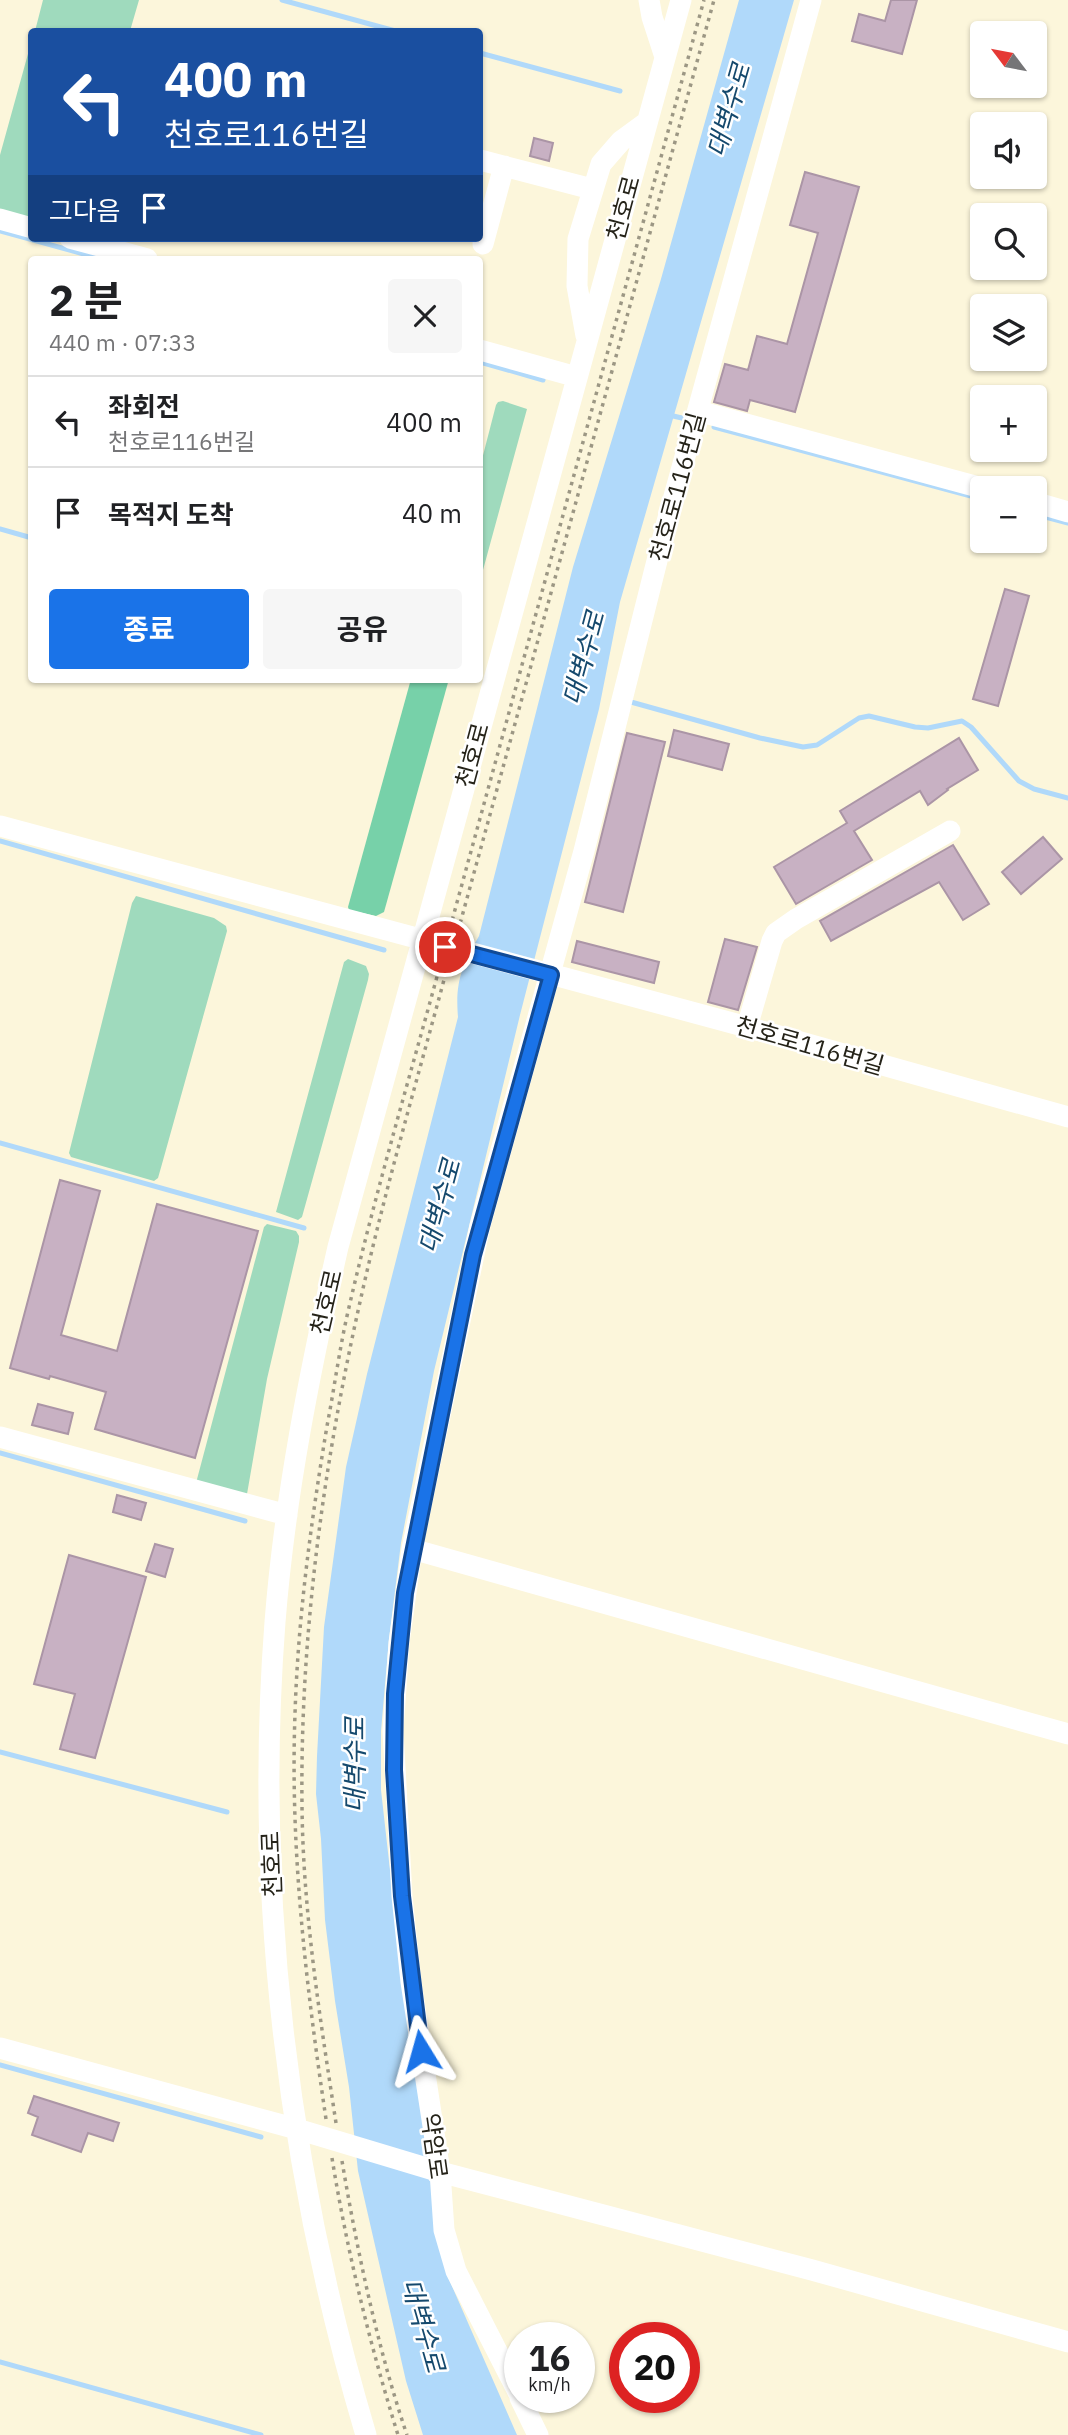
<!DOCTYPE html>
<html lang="ko">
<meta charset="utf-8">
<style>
body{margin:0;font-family:"IBM Plex Sans","Noto Sans KR",sans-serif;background:#f6f6f6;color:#202124;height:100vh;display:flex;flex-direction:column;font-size:26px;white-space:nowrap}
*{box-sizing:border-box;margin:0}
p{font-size:23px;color:#757577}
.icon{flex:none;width:38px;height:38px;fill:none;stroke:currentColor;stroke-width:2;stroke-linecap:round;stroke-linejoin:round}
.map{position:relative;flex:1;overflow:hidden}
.drawer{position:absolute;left:28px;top:256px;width:455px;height:427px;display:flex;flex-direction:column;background:#fff;border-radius:7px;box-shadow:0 2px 5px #0004}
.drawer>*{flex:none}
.top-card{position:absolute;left:28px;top:28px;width:455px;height:214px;border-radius:7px;box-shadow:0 2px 5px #0004;background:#1a4fa0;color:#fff;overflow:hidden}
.needle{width:46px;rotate:302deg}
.tools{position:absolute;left:970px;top:21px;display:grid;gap:14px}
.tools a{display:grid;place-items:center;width:77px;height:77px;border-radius:7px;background:#fff;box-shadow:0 2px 5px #0004;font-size:35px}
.speed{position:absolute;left:504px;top:2322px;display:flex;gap:14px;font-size:35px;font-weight:700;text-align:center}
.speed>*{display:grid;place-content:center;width:91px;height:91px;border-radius:50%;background:#fff;box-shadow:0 2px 5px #0004;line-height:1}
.speed small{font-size:18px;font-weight:400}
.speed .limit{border:10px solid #d22;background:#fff;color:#111}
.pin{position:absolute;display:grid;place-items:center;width:60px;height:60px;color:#fff;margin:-30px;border:4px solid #fff;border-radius:50%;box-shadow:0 2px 7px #0007}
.me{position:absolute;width:77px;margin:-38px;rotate:352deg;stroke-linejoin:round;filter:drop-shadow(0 0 5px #0008)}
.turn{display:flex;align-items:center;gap:24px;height:147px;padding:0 21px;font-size:32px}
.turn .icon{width:91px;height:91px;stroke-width:2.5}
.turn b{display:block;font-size:49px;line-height:60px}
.then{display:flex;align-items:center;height:66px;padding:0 21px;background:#0003;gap:14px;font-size:26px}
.round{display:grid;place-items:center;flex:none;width:74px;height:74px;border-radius:7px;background:#f6f6f6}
.overview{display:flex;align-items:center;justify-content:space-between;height:119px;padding:0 21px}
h1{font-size:42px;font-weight:700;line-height:52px}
.cta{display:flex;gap:14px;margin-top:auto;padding:14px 21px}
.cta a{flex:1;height:80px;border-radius:7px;background:#1a73e8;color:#fff;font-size:28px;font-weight:700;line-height:80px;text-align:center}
.cta a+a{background:#f6f6f6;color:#202124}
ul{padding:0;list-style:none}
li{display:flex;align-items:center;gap:21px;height:91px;padding:0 21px;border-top:2px solid #e0e0e0}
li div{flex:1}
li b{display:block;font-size:26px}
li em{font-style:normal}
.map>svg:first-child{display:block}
.green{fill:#9fdabd}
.forest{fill:#77d1a9}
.water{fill:#b0d9fa}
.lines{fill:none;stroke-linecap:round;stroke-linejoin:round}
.stream{stroke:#b0d9fa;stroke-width:5}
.building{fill:#c8b1c3;stroke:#ab95a6;stroke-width:2}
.path{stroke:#9c9784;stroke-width:3.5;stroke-dasharray:3.5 5;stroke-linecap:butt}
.minor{stroke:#fff;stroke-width:21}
.route-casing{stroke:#114b97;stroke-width:18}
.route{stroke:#1a73e8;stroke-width:12}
.labels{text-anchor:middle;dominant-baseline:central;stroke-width:5;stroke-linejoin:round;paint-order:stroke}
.street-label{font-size:24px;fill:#252319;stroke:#fff}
.water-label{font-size:26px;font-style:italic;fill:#15496d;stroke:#fff}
</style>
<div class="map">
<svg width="1068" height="2435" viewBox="0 0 1068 2435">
<rect width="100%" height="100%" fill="#fcf6db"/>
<!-- green -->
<path class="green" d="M43,0H139L130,31H35Z
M31,43V219L0,211V155Z
M503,401L527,409L480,581V467L496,405L498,402Z
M136,896L214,918L226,926L227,931L162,1164L158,1178L154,1181L71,1157L69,1153L132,903Z
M348,959L366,966L369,974L368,980L302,1217L298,1220L276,1212L344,962Z
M267,1224L296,1231L299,1236V1242L267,1379L247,1494L196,1483L264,1227Z"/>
<!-- forest -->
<path class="forest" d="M411,679H449L384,912L376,916L349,910L348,907Z"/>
<!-- water -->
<path class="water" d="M739,0H794L620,602L599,709L520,1015L434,1371L401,1543L389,1639L381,1731V1790L392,1888L448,2277L517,2435H423L406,2381L358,2171L349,2087L335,2001L325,1920L321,1839L316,1794L317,1756L324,1627L346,1467L367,1374L458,1017C455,981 462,967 479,936L573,567L661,279Z"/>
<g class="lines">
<!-- stream -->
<path class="stream" d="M282,0L399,32
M480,53L620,91
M0,231L102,259
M480,362L543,380
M669,415L686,419
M714,427L982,499
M1034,514L1068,523
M0,529L32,538
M631,702L760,738L803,747L817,745L859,718L869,716L915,727L928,728L962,721L971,727L1019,781L1034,789L1068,798
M0,841L384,950
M0,1143L304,1228
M0,1453L245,1521
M0,1752L227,1812
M0,2065L261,2137
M0,2362L261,2435"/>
</g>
<!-- building -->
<path class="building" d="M891,0H917L902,54L852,41L859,14L885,21Z
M534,138L553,143L549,161L530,156Z
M805,172L859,187L795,412L750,400L747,411L714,402L725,364L748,370L757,336L787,344L818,233L790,225Z
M1005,589L1029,596L998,706L973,699Z
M674,730L729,744L722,770L668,756Z
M627,733L665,742L623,912L585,902Z
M959,738L978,770L947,789L948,790L928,805L920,791L854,831L872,860L796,904L774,867L847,823L840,811Z
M1043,837L1062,859L1021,894L1002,872Z
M953,845L989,904L963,920L939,882L831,941L820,921Z
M725,939L757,947L738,1010L708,1002Z
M577,941L659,962L654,983L572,962Z
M60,1180L100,1191L61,1335L117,1351L157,1204L258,1231L195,1458L95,1429L106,1392L50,1376L49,1379L10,1368Z
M38,1404L73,1413L68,1434L32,1425Z
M117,1495L146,1503L141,1520L113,1512Z
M155,1544L173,1549L165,1577L146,1571Z
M69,1555L146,1577L95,1758L60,1749L75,1694L34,1684Z
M34,2096L119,2123L113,2141L88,2133L81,2152L32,2135L38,2117L28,2113Z"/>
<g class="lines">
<!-- path -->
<path class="path" d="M450,928L704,0
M458,931L714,0
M326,2119C306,1985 290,1850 295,1714C298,1617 311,1522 327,1426C334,1390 339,1352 347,1316C374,1197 409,1080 441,962
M336,2123C320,2018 303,1912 302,1806C300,1637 323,1467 360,1302C385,1189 418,1077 448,965
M332,2158C347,2251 370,2345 398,2435
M342,2161C357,2250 378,2350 407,2435"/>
<!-- minor -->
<path class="minor" d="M649,0L652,17L665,57
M480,160L592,189
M0,219L32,228
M70,238L147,259
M483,244L504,166
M586,336L577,286L578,239L601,164L621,141L647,122
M480,350L577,377
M698,411L982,488
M1034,502L1068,512
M0,826L747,1027L1068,1117
M747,1027L772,941L776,933L796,919L950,831
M0,1437L287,1515
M412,1549L1068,1734
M0,2048L297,2129L440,2172L812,2270L1068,2342
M520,2396L456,2271L444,2230L440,2172L411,1982L402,1896L393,1731L399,1643L412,1549L480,1226L584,851L665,529L811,0
M520,2398L538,2435
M366,2435C288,2173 254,1895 275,1622C285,1495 310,1370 338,1247L681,0"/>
</g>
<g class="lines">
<!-- route casing -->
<g class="route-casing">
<path id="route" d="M421,2051L402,1896L394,1770L395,1694L405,1593L473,1255L551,975L445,947"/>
</g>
<!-- route -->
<use href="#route" class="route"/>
</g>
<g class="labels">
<!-- street labels -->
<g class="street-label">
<text transform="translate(623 208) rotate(-75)">천호로</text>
<text transform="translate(677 487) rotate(-75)">천호로116번길</text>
<text transform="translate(472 755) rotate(-75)">천호로</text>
<text transform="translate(810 1045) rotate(16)">천호로116번길</text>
<text transform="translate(326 1302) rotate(-77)">천호로</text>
<text transform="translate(271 1864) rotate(-92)">천호로</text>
<text transform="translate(435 2146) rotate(82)">약암로</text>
</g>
<!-- water labels -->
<g class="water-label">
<text transform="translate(728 110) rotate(-74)">대벽수로</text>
<text transform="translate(583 658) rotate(-75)">대벽수로</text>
<text transform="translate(439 1206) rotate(-75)">대벽수로</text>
<text transform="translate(354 1765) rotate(-90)">대벽수로</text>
<text transform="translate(424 2325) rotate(74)">대벽수로</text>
</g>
</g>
</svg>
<div class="tools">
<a><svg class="needle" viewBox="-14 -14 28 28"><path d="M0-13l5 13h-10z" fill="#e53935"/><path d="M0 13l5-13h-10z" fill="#757577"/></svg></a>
<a><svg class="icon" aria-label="sound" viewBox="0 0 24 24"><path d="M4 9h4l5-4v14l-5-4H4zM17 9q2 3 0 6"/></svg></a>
<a><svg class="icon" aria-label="search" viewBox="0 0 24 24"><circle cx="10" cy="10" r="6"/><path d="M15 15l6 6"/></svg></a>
<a><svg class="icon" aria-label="layers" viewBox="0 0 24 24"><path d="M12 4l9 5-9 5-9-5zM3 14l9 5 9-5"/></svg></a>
<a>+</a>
<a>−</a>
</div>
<div class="speed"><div>16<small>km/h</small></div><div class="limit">20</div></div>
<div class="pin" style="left:445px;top:947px;background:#d93025"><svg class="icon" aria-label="arrive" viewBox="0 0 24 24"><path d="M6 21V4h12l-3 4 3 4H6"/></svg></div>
<svg class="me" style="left:421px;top:2051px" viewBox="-20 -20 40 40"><path d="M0-17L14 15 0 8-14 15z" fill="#1a73e8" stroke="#fff" stroke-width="4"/></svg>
<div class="top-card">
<div class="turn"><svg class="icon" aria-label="left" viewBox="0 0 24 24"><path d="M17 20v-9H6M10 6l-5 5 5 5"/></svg><div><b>400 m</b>천호로116번길</div></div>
<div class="then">그다음<svg class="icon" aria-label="arrive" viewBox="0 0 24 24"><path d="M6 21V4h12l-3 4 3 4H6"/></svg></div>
</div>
<section class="drawer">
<div class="overview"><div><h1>2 분</h1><p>440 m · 07:33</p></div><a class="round"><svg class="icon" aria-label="close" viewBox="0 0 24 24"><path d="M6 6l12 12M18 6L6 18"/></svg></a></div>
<ul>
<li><svg class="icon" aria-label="left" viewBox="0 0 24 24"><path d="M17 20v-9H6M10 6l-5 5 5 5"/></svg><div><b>좌회전</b><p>천호로116번길</p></div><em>400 m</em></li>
<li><svg class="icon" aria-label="arrive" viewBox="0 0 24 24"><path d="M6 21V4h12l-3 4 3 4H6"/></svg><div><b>목적지 도착</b></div><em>40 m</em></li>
</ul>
<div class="cta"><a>종료</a><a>공유</a></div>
</section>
</div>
